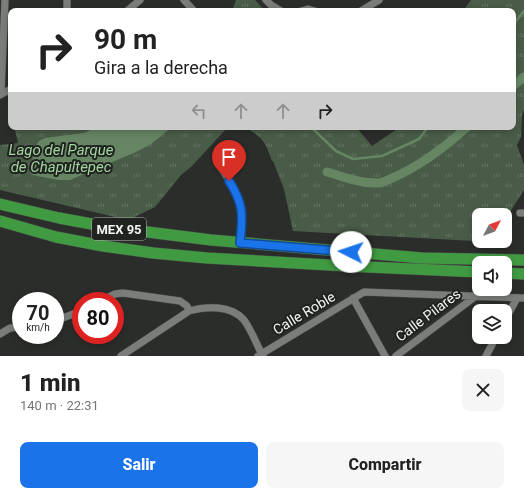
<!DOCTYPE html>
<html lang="es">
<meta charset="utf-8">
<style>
body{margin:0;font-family:Roboto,sans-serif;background:#f6f6f6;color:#222;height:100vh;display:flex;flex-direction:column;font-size:15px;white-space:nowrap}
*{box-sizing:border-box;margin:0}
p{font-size:13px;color:#767676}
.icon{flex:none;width:22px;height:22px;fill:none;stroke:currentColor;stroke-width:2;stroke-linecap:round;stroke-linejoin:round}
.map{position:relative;height:356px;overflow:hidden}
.sheet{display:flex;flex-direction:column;background:#fff;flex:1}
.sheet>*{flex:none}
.top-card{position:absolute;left:8px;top:8px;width:508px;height:122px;border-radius:8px;box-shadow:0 2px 6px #0003;background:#fff;color:#222;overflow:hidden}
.needle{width:26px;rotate:49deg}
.buttons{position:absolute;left:472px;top:208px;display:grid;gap:8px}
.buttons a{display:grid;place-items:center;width:40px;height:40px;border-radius:8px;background:#fff;box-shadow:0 2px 6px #0003;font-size:20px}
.speed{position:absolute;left:12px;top:292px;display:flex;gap:8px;font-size:20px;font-weight:700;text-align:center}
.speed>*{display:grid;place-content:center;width:52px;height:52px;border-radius:50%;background:#fff;box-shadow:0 2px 6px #0003;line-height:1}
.speed small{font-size:10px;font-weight:400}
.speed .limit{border:6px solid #d22;background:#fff;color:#111}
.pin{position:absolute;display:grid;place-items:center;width:34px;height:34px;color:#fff;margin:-41px -17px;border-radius:50% 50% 50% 0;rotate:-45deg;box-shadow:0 0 4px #0007}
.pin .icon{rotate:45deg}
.me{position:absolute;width:44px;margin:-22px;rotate:274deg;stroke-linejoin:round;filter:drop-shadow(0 0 3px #0008)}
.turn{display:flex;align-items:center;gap:14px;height:84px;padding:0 20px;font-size:18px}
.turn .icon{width:52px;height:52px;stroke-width:2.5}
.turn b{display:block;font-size:28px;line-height:34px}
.lanes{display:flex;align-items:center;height:38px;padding:0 20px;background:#0003;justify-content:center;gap:20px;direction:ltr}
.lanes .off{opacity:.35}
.round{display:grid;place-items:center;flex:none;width:42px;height:42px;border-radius:8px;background:#f6f6f6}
.headline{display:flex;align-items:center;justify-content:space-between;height:68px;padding:0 20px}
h1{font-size:24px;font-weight:800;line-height:30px}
.primary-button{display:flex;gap:8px;margin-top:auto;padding:8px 20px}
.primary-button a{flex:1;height:46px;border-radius:8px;background:#1a73e8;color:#fff;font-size:16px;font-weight:800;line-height:46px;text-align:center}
.primary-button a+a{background:#f6f6f6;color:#222}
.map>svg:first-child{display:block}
.park{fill:url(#park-tufts)}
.water{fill:#658563}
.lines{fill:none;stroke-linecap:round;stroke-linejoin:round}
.stream{stroke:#658563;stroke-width:2.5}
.canal{stroke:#658563;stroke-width:9}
.minor-casing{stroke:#494b49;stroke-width:8}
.trunk-casing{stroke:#494b49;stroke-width:12}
.minor{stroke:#7b7d7a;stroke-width:7}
.trunk{stroke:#409a41;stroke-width:11}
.route-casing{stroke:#114b97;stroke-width:10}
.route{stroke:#1a73e8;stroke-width:7}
.labels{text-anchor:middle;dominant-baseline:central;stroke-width:4;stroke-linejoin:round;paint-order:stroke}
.shield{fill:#212321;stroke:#b3b5b3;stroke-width:1}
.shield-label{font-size:13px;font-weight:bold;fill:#f2f4f2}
.street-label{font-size:14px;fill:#f2f4f2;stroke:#212321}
.water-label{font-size:15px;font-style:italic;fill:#a2d69f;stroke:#212321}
</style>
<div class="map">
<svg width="524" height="356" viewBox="0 0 524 356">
<defs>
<pattern id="park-tufts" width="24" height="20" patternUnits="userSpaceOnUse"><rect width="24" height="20" fill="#495c48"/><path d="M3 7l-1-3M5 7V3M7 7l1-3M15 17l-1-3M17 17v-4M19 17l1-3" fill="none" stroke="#647463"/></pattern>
</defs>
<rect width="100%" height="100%" fill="#2b2d2b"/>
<!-- park -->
<path class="park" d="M236,0H255L265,11H232Z
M471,0H524V110L522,115L521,137L517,145L524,165V190L505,220V215H479V241H493L492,242L293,231L284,189L273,161H272C265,141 264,138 244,127H356L372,146L400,127H513V11H463Z
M28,127H230L226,129L192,166L181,175L155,207L128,220L0,190V145L18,143L15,130Z"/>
<!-- water -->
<path class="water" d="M97,127H172L151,144L136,152L70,180H58L33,175L30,173V171L35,147L39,141L45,138L84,133Z"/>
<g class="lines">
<!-- stream -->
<path class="stream" d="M513,25L524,11
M311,127L336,151L353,159L382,156L419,139L428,127"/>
<!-- canal -->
<path class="canal" d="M513,86L524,77
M327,172C344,177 361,184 379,183C383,183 387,180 390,179C419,167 444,148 467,127"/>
<!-- minor casing -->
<g class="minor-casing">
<path id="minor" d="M184,0L194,11
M266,0L271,5L281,11
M67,11V0
M127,11L140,0
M301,11L308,9L315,11
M361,11L379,0
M1,94L5,0
M0,95L11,89
M217,161C225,174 235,188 240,202C244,215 241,230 240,243
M520,213H524
M353,298L385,356
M101,301L115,294L123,293L180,301L187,306L189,311
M505,320L517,298
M55,321L81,311
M0,334L10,328L21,327
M121,356L189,311C207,306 231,305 244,320C252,331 256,344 263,356
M258,356L364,292L524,298
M396,356L476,296
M486,356L496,337"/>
</g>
<!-- trunk casing -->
<g class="trunk-casing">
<path id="trunk" d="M0,204L59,218L108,227L211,240L422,258L524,260
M0,221L56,237L103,246L153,253L207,258L346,266L479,272
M505,273L524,274"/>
</g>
<!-- minor -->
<use href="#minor" class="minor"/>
<!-- trunk -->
<use href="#trunk" class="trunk"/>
</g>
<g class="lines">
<!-- route casing -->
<g class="route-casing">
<path id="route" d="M229,181C244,204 243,216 240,243L351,252"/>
</g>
<!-- route -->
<use href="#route" class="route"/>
</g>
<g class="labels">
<!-- shield labels -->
<rect class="shield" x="92" y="218" width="54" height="22" rx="3"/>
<g class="shield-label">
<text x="119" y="229">MEX 95</text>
</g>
<!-- street labels -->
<g class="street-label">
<text transform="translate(304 313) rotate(-31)">Calle Roble</text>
<text transform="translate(428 315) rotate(-37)">Calle Pilares</text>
</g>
<!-- water labels -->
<g class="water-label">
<text x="61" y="150">Lago del Parque<tspan x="61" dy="17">de Chapultepec</tspan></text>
</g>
</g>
</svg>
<div class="buttons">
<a><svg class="needle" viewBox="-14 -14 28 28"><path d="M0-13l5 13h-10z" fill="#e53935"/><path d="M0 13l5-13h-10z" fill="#767676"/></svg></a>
<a><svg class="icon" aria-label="sound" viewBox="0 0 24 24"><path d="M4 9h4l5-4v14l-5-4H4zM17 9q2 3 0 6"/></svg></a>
<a><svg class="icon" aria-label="layers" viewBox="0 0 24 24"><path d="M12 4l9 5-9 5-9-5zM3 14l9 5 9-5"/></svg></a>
</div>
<div class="speed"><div>70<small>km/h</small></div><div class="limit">80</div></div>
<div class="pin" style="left:229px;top:181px;background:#d93025"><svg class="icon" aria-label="arrive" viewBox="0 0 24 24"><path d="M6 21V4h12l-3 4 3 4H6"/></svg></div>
<svg class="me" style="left:351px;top:252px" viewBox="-20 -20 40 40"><circle r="19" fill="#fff"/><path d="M0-13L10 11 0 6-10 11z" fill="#1a73e8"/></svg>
<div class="top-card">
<div class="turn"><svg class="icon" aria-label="right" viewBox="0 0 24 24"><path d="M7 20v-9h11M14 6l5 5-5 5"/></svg><div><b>90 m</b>Gira a la derecha</div></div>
<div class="lanes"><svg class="icon off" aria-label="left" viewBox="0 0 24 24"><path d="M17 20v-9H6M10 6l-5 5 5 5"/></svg><svg class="icon off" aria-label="ahead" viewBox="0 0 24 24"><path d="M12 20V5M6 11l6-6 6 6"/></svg><svg class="icon off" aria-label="ahead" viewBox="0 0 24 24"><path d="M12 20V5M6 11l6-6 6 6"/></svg><svg class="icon" aria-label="right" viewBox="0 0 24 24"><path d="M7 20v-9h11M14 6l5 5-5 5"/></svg></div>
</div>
</div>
<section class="sheet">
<div class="headline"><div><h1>1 min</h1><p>140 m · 22:31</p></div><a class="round"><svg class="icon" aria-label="close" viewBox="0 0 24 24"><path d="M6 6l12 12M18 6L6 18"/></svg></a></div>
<div class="primary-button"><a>Salir</a><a>Compartir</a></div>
</section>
